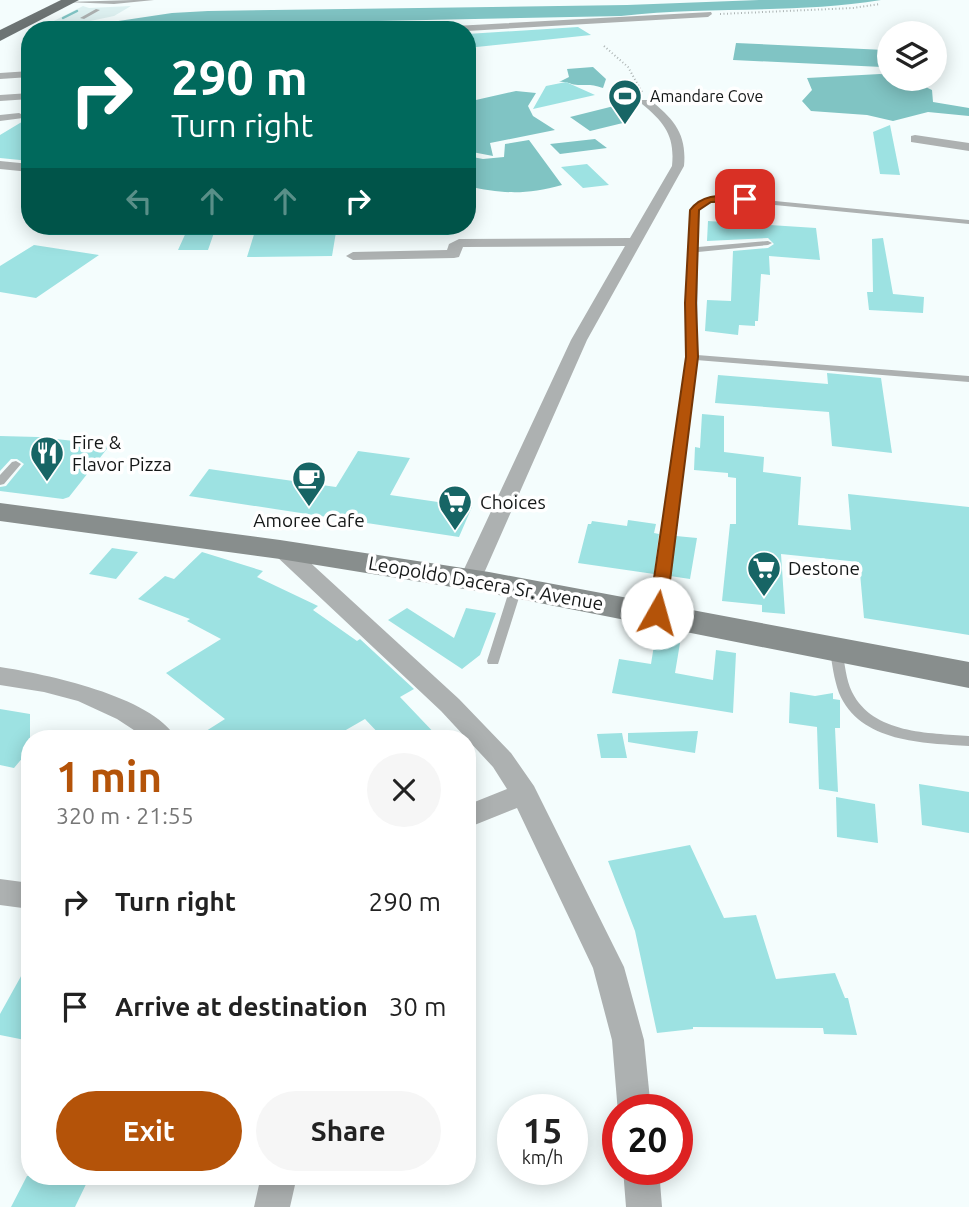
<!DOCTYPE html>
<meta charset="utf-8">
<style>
body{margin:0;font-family:Ubuntu,sans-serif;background:#f6f6f6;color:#222;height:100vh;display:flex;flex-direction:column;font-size:26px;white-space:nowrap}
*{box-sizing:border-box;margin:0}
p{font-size:23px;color:#767676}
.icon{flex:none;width:38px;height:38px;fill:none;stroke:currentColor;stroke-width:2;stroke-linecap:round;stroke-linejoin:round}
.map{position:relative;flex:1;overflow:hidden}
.side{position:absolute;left:21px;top:730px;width:455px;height:455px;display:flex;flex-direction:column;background:#fff;border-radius:28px;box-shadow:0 4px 18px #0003}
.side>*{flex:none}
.guide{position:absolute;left:21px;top:21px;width:455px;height:214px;border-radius:28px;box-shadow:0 4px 18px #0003;background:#00695c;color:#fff;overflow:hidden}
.tools{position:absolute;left:877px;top:21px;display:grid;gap:14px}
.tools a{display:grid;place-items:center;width:70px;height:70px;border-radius:50%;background:#fff;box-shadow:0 4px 18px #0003;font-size:35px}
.speed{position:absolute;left:497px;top:1094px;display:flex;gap:14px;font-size:35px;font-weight:700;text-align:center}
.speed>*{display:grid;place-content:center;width:91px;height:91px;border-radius:50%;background:#fff;box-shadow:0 4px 18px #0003;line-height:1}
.speed small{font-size:18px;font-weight:400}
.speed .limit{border:10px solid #d22;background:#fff;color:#111}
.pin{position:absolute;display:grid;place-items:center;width:60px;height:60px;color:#fff;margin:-30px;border-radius:14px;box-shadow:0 4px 10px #0006}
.me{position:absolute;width:77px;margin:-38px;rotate:7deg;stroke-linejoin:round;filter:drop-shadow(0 0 5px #0008)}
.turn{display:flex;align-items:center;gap:24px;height:147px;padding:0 35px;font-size:32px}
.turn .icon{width:91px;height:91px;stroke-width:2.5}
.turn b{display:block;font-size:49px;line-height:60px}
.lanes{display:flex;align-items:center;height:66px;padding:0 35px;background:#0003;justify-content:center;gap:35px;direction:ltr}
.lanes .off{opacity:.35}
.round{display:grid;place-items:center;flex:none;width:74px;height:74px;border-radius:37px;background:#f6f6f6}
.headline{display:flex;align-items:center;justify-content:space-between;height:119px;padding:0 35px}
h1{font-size:42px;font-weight:600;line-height:52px;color:#b45309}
.action{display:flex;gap:14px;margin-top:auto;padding:14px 35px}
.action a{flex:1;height:80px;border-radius:42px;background:#b45309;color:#fff;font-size:28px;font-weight:600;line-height:80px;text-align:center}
.action a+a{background:#f6f6f6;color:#222}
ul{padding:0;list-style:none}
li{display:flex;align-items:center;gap:21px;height:105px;padding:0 35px}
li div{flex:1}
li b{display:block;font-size:26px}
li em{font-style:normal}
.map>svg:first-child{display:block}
.built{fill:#def1f1}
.forest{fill:#80c4c3}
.water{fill:#80c4c4}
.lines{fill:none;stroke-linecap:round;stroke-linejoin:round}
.stream{stroke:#80c4c4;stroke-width:2.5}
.building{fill:#9de2e2}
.path{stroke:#adb4b4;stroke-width:2;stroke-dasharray:1 2.5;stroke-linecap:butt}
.lane{fill:#adb1b1;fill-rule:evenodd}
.street{fill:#adb1b1;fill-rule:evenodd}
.secondary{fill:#888e8d;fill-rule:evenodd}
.primary{fill:#6d7474;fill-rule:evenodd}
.route{fill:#b45309;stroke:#753606;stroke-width:2}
.labels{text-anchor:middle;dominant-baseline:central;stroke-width:7;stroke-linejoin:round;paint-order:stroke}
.far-poi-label{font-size:16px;fill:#151818;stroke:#fff;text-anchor:start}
.poi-label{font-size:19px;fill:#151818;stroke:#fff;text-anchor:start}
.street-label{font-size:19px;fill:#151818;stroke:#fff}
</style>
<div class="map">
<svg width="969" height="1207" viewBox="0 0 969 1207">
<rect width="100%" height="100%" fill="#f4fdfd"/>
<!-- built -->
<path class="built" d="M83,6L89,8L131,6L114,16L57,28H40Z"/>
<!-- forest -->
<path class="forest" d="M880,74L889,75V79H909L932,90L933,102L969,108V116L928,112L893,121L867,115L811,111L802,101L812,90L807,78Z
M529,140L562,185C526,195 503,194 467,186V156L483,159L504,157L505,144Z"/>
<!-- water -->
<path class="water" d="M759,0H881C795,14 708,6 621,16L282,23L175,30H58L172,13L208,11L627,5Z
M736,43L885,50L889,51V62L882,67L733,60Z
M593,67L606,79L603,88C592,84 588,85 578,85C571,85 567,81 559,82L569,77L567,69Z
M516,91L536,93L528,106L533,116L555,130L490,143L493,156L467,151V102Z
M618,105L626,114L622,115L627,122L590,131L570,117Z
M595,139L607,148L560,154L550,144Z"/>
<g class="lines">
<!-- stream -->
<path class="stream" d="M63,18L77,11
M41,30L52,24"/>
</g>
<!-- building -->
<path class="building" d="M578,27L591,35L467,48V34Z
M566,82L595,95L533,109L546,86Z
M30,113V161L0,158V135L25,120Z
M890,125L900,175L880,174L873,132Z
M587,164L609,185L583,188L561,167Z
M708,221L816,228L820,260L769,256L770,275L761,274L758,321H755V326L739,325L738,335L705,331L707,300L731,301L733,251L768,248L774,244L768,238L707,241Z
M262,226H337L332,256L247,257L256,228Z
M216,227L208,250H178L188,228Z
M883,238L893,294L924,297L923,313L869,310L867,292H873L872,239Z
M34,245L99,255L36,298L0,292V266Z
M827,373L881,378L892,453L832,446L829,412L715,403L718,375L828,384Z
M702,414L724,416V452L764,457L763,472L801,477L798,525L851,530L848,494L969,507V635L864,618L859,562L781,554L785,614L762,612V605L722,601L730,524H736V478L728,477V473L694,470L695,447L700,448Z
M0,436L38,437L110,445L69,497L63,499L0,491V487L6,486L24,464L17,459H11L0,471Z
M358,451L410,458L390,495L472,507L459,537L189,496L209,469L336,487Z
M628,520L656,524L654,533L659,534L654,574L578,563L588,524H591L592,521L627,526Z
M676,536L697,538L690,579L670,576Z
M112,548L138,552L116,579L89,574Z
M202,552L263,571L257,577L318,606L313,610L357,641L360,639L414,689L400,697L439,738H383L365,719L332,738H195L225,719L166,673L221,639L187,621L190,619L138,599L165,576L174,579Z
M407,608L454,638L466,608L496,613L480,655L462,669L388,620Z
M655,639L680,643L675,673L713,680L716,650L736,653L733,713L612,693L619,659L651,664Z
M790,692L815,696L833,693V699L840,700V728H835L838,792L819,789L817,727L789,723Z
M0,709L30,714V749L14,768L0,765Z
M698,731L695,753L628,742V733Z
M622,733L627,758H601L597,734Z
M919,784L969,792V833L922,825Z
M836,797L875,804L878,843L837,837Z
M690,845L724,918L756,915L776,979L835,973L845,998H848L857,1035L824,1034L823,1028L693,1027V1029L657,1033L635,931L608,861Z
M30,960V1041L0,1035V1014Z
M27,1176H90L75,1207H11Z"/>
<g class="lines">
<!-- path -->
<path class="path" d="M720,14L853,8L880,4
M604,46L628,67L642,92"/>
<!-- lane -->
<path class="lane" d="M134,0H154L114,4L66,2Z
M96,9L100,10L84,19L80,18Z
M724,196L969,220V224L724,200L703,205L699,210L698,247L768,241L772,243L768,245L698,252L697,355L969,376V382L696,360L663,613L657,617L651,613L687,357L691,210L698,201Z
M16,461L21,464L4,484L0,485V475L12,462Z
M516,584L522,588L499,661L498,664H488L487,661L510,588Z
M836,646L842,650C845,664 846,680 852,692C873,734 929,733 969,736V746C924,743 860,743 839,693C834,679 832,664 830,650Z"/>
<!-- street -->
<path class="street" d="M711,12L712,14L708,17L467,31L431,30L436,27Z
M30,71V77L0,79V73Z
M30,93V99L0,101V95Z
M642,100H650C674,119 687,134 684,166L587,340L481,580L478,585H462L459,580L571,340L625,246L463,247L459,257L454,258L353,260L346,256L353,252L447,250L449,244L459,239L630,238L672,166C675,136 665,123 642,104Z
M19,113L25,116L23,118L0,121V115Z
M915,135L969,143V151L911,142V136Z
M0,161L30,164V172L0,169Z
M283,543L291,545L459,699L511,753L534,786L624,967L644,1040L651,1110H618V1113L612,1040L593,968L517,808L467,828V805L507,789L493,767L441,711L275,555L272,550L275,545Z
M0,667C45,674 152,696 176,738H146L117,719L78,701L44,692L0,685Z
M0,879L30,883V909L0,905Z
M623,1169H659L662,1207H626Z
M261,1176H297L290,1207H254Z"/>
<!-- secondary -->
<path class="secondary" d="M0,503L280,540L489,572L969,662V688L489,593L280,559L0,521Z"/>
<!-- primary -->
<path class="primary" d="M61,0H79L0,41V30Z"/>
</g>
<!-- route -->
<path class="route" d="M745,196L750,199L748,201L711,202L699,210L696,303L698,357L666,613L657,619L649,613L686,357L685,303L690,210C704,192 724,196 745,196Z"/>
<!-- icons -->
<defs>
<g id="stadium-pin" transform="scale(1.75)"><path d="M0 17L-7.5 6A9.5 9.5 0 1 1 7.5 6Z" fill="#176565" stroke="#fff"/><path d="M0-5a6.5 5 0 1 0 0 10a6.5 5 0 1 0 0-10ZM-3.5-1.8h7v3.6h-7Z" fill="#fff"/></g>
<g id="restaurant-pin" transform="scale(1.75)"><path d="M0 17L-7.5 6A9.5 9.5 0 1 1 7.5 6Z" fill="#176565" stroke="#fff"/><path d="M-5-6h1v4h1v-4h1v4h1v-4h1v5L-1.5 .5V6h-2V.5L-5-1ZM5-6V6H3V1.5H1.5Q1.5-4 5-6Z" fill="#fff"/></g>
<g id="cafe-pin" transform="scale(1.75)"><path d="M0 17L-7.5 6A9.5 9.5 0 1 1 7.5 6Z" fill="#176565" stroke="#fff"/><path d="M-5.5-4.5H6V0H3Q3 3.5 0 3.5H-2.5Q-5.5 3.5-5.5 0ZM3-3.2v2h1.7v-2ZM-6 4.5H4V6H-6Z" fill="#fff"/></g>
<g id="supermarket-pin" transform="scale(1.75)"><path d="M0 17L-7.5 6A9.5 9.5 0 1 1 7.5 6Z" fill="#176565" stroke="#fff"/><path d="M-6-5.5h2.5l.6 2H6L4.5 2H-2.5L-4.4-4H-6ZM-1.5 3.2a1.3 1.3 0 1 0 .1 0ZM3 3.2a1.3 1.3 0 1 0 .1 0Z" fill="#fff"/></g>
</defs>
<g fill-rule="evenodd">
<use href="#stadium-pin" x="625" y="96"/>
<use href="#restaurant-pin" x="47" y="453"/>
<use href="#cafe-pin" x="309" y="478"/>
<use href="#supermarket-pin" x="455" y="502"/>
<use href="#supermarket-pin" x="764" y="568"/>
</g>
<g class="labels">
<!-- far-poi labels -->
<g class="far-poi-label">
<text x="650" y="96">Amandare Cove</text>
</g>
<!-- poi labels -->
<g class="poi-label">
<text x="72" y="442">Fire &amp;<tspan x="72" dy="22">Flavor Pizza</tspan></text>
<text x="480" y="502">Choices</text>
<text x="309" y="520" text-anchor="middle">Amoree Cafe</text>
<text x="788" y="568">Destone</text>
</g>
<!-- street labels -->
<g class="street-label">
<text transform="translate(486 583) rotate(10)">Leopoldo Dacera Sr. Avenue</text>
</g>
</g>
</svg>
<div class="tools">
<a><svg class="icon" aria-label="layers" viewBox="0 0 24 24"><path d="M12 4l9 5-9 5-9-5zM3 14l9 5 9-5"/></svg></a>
</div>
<div class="speed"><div>15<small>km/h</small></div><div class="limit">20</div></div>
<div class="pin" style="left:745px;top:199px;background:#d93025"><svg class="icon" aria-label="arrive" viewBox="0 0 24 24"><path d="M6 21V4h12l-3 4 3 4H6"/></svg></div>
<svg class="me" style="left:657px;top:613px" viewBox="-20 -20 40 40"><circle r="19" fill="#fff"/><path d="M0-13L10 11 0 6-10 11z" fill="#b45309"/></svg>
<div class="guide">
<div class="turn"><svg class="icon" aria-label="right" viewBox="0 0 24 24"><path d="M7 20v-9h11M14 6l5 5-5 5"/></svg><div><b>290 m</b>Turn right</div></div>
<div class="lanes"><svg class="icon off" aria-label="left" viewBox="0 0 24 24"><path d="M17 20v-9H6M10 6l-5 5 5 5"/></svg><svg class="icon off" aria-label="ahead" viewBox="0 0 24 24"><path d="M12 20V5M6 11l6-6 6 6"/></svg><svg class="icon off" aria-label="ahead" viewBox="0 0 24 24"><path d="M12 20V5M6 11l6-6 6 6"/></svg><svg class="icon" aria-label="right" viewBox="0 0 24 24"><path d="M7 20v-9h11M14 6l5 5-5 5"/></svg></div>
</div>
<section class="side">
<div class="headline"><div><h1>1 min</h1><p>320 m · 21:55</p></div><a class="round"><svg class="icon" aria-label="close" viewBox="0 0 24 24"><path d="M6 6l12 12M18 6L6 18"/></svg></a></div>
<ul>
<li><svg class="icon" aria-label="right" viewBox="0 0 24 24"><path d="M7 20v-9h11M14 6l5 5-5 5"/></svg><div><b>Turn right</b></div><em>290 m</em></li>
<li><svg class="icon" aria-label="arrive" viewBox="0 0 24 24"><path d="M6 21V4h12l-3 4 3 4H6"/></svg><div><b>Arrive at destination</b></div><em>30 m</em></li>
</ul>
<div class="action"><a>Exit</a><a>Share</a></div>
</section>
</div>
